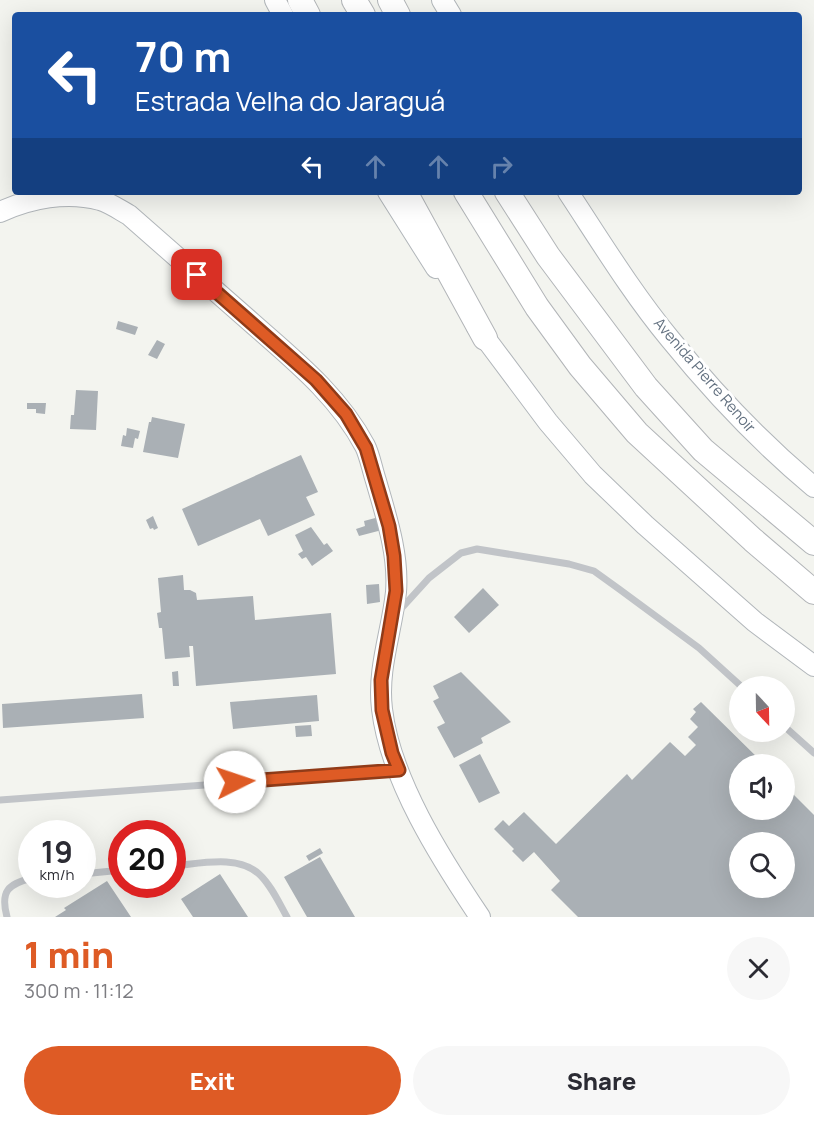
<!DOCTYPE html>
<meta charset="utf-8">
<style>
body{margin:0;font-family:Manrope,sans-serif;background:#f7f7f7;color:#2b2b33;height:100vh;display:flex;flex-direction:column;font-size:22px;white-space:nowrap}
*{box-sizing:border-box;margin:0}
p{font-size:20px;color:#7c7c81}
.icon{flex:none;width:33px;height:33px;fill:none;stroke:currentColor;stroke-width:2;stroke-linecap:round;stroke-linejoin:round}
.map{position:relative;height:917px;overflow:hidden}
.sheet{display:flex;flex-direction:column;background:#fff;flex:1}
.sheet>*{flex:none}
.guide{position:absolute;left:12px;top:12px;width:790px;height:183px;border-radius:6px;box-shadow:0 6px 24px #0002;background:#1a4fa0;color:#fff;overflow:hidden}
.needle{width:39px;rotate:158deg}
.buttons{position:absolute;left:729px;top:676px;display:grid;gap:12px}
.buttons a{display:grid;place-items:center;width:66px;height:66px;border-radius:50%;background:#fff;box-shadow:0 6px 24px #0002;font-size:30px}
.speed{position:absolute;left:18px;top:820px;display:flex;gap:12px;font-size:30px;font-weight:700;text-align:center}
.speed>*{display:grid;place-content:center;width:78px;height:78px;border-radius:50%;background:#fff;box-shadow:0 6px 24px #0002;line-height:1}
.speed small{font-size:15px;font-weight:400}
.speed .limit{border:9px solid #d22;background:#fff;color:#111}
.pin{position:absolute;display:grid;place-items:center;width:51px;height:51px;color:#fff;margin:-26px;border-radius:12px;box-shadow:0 3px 9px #0006}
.me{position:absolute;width:66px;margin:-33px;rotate:86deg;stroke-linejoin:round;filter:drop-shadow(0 0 4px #0008)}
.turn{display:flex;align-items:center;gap:21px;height:126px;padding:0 24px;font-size:27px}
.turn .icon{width:78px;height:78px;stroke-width:2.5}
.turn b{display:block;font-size:42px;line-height:51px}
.lanes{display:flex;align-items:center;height:57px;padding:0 24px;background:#0003;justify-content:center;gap:30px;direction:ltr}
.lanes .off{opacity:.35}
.round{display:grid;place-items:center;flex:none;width:63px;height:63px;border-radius:32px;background:#f7f7f7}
.head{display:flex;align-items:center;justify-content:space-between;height:102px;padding:0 24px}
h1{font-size:36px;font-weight:800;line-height:45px;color:#de5b25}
.action{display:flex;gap:12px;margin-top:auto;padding:12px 24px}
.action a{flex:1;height:69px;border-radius:36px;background:#de5b25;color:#fff;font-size:24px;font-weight:800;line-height:69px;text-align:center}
.action a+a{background:#f7f7f7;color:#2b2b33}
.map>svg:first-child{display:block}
.building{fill:#aab0b5;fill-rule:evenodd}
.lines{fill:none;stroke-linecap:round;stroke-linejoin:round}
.secondary-casing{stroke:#b1b6ba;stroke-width:22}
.highway-casing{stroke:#b2b5b8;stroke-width:26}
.lane{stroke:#c1c4c8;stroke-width:7}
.secondary{stroke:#fff;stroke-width:20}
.highway{stroke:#fff;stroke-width:24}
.route-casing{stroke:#903b18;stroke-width:15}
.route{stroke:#de5b25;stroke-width:10}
.labels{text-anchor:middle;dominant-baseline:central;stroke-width:6;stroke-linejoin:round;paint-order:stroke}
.street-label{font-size:15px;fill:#637180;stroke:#fff}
</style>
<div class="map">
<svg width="814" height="917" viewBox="0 0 814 917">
<rect width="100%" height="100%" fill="#f3f4ef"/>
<!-- building -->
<path class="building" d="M118,321L138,327L135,335L116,329Z
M157,340L165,344L157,359L148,355Z
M76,390L98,391L96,430L70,429L71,415H74Z
M27,403H46L45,414L36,413V409H27Z
M152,417L185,424L178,458L143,452L149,422H151Z
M127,428L140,431L138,439L135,438L133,448L121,446L123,435L126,436Z
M301,455L318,492L306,497L315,515L268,536L260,519L198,546L182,509Z
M153,516L158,528L154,530L153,528L150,529L146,520Z
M379,517L382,530L359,536L356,529L365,526L364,521Z
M311,527L324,545L327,543L333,551L312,566L306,557L302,559L298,554L303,551L295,535Z
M183,575L184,590H190L196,593L197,600L253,596L255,620L331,613L336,674L196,686L193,646H189L190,657L165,659L162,628H159L157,613L161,612L158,578Z
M379,584L380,602L367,604L366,585Z
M483,588L499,605L469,633L454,617Z
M178,671L179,686H173L172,672Z
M461,672L511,722L481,738L483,743L454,758L437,727L445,723L433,701L439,698L433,686Z
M142,694L144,718L3,728L2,704Z
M317,695L319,721L233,729L230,702Z
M701,702L765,765H740V810H784V785L814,815V917H578L551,890L560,881L534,852L523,862L512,851L514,849L494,829L503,820L509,826L524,812L556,844L627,774L632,780L670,742L685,756L696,745L688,737L698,727L690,719L696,712L693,709ZM740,843H784V888H740Z
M311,725L312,736L296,737L295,726Z
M480,754L500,793L479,803L459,765Z
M320,848L323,853L309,861L306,856Z
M320,857L355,917H307L284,877Z
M220,874L248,917H193L181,899Z
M107,881L131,917H55L66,910L64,908Z"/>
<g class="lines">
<!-- secondary casing -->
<g class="secondary-casing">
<path id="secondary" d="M275,0L283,15
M442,0L451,15
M388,192L436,268
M568,192C601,242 632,293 670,339C713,392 761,443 814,487
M0,212C30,198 67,191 100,200C110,203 120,210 129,215C170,251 211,287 252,323C294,360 338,395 365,446C370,456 372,469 376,481C386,516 399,554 396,592C392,631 377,669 382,709C390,779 441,859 480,917
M477,327L548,422L593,475L645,525L755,622L814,666"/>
</g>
<!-- highway casing -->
<g class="highway-casing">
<path id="highway" d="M300,0L308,15
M354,0L363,15
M390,0L398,15
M405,192L485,338
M466,192L537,307L580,366L637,433L753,540L814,592
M507,192L548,256L646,387L703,450L814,543"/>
</g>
<!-- lane -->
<path class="lane" d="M399,611L429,578L461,553L477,549L569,564L594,571L619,589L699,648L742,687
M784,726L814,753
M0,800L396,771
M172,866C199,864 237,854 259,874C271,885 279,903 287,917
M82,874L122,870
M7,917C0,891 8,884 32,878"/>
<!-- secondary -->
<use href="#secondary" class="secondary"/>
<!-- highway -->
<use href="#highway" class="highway"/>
</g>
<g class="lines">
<!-- route casing -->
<g class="route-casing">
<path id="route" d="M197,275L316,380L346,414L366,448L389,526L394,556L396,591L381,680L382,710L392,753L399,770L235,782"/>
</g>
<!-- route -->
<use href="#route" class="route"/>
</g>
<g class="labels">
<!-- street labels -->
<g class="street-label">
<text transform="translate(705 375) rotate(49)">Avenida Pierre Renoir</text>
</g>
</g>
</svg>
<div class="buttons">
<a><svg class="needle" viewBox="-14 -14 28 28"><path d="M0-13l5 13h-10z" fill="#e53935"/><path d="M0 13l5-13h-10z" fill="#7c7c81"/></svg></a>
<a><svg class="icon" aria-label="sound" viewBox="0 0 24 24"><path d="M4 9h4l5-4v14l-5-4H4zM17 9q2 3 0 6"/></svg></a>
<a><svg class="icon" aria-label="search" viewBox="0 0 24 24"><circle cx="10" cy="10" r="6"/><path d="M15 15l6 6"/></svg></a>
</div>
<div class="speed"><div>19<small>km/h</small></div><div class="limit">20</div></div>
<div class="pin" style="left:197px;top:275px;background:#d93025"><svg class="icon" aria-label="arrive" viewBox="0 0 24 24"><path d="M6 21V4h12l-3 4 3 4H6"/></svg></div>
<svg class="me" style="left:235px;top:782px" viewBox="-20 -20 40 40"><circle r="19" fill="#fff"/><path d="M0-13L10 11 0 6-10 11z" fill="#de5b25"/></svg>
<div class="guide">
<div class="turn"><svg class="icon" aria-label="left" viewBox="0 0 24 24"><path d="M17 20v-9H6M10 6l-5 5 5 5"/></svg><div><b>70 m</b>Estrada Velha do Jaraguá</div></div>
<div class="lanes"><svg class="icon" aria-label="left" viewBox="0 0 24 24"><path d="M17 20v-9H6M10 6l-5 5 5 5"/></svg><svg class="icon off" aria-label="ahead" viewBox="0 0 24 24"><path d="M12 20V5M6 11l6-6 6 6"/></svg><svg class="icon off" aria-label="ahead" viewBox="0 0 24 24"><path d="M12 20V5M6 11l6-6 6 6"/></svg><svg class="icon off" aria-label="right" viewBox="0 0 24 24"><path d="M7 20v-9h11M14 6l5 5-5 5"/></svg></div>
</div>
</div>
<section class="sheet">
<div class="head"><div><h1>1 min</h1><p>300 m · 11:12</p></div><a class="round"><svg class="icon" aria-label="close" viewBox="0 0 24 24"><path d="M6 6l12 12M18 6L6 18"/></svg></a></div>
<div class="action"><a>Exit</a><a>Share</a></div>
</section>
